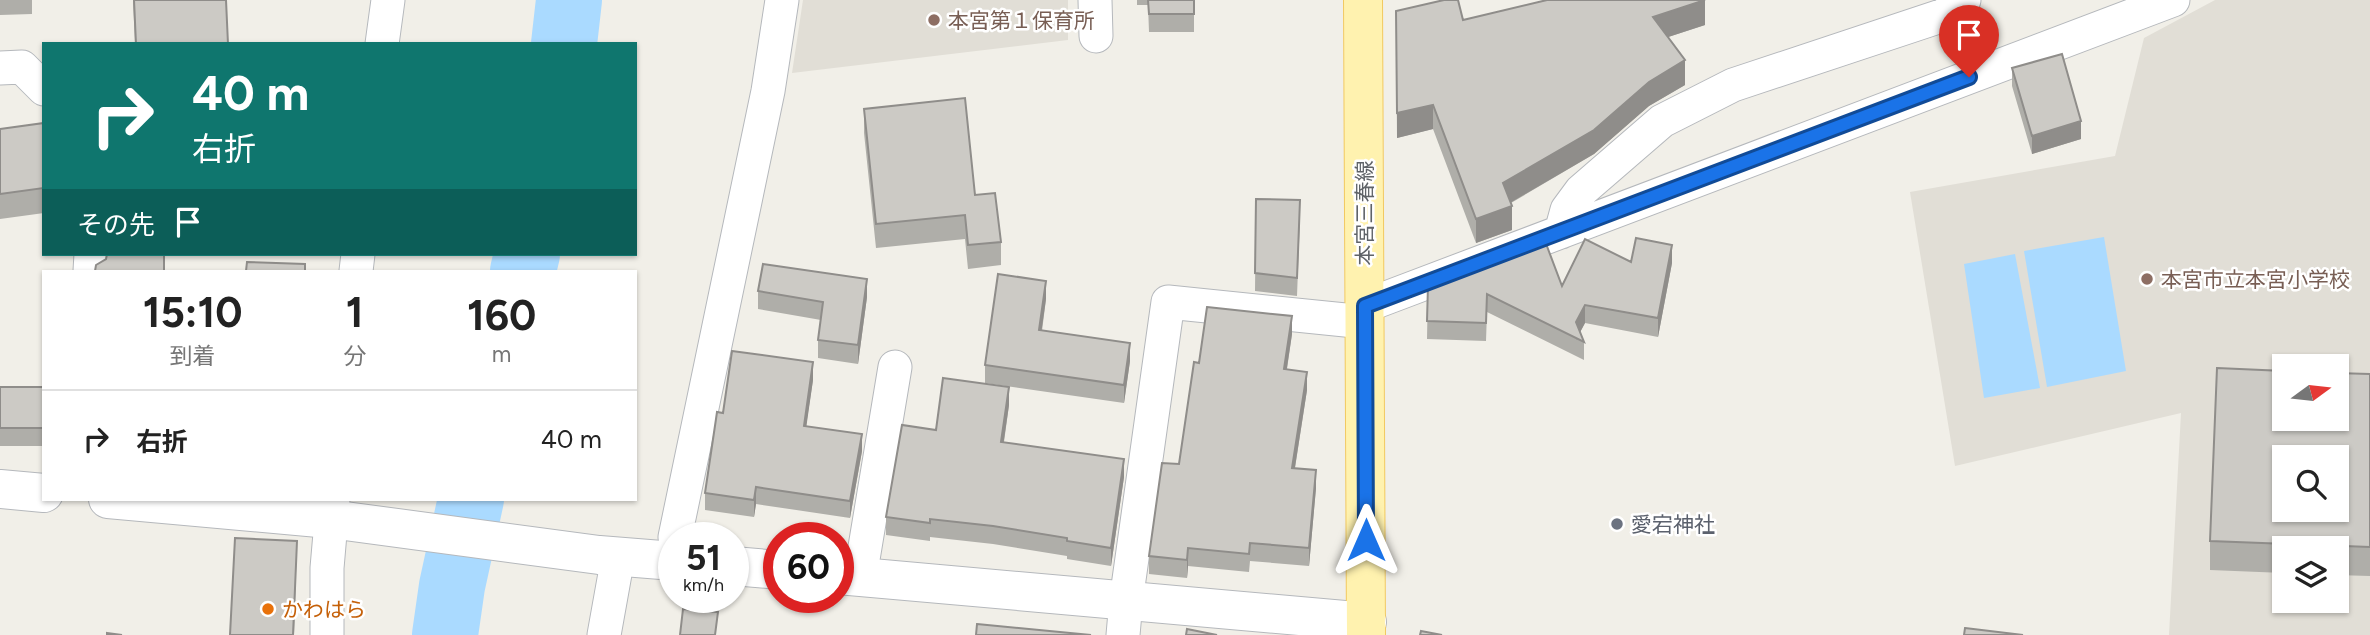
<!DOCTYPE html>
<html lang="ja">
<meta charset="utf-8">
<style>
body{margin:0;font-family:Figtree,"Noto Sans JP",sans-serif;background:#f2f2f2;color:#222;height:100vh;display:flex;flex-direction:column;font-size:26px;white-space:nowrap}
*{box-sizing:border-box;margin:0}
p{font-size:23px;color:#767676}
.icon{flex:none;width:38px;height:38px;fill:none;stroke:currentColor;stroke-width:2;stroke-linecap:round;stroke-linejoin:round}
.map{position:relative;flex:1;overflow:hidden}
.details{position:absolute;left:42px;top:270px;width:595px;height:231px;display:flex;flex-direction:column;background:#fff;border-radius:0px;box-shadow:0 2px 5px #0004}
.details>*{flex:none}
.guide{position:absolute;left:42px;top:42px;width:595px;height:214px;border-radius:0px;box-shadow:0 2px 5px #0004;background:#0f766e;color:#fff;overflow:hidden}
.needle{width:46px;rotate:75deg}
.fabs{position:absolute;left:2272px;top:354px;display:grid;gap:14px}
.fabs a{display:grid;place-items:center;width:77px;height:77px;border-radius:0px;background:#fff;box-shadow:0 2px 5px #0004;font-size:35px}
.speed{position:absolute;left:658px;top:522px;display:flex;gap:14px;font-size:35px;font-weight:700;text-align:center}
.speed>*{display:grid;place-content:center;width:91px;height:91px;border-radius:50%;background:#fff;box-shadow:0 2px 5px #0004;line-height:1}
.speed small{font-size:18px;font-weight:400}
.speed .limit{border:10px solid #d22;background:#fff;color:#111}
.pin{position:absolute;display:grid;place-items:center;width:60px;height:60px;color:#fff;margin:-72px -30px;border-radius:50% 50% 50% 0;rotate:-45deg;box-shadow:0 0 7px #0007}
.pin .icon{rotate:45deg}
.me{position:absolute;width:77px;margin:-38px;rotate:0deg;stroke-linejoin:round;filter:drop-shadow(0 0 5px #0008)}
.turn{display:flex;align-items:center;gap:24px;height:147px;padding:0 35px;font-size:32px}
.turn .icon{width:91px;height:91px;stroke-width:2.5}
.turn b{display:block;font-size:49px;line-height:60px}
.then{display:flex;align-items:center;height:66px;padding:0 35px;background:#0003;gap:14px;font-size:26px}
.eta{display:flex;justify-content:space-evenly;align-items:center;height:119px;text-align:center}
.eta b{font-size:42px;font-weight:700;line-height:49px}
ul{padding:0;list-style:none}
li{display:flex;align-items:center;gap:21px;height:98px;padding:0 35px;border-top:2px solid #e0e0e0}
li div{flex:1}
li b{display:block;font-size:26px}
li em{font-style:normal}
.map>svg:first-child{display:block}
.education{fill:#e1ded6;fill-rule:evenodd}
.water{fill:#aadaff}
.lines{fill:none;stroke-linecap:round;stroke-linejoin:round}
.river{stroke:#aadaff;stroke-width:66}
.minor-casing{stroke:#b5b8bc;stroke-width:35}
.tertiary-casing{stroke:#b5b8bc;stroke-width:40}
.primary-casing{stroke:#f2c960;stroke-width:40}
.minor{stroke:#fff;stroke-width:33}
.tertiary{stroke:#fff;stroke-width:38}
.primary{stroke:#fff2af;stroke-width:38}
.wall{fill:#afaea9}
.shaded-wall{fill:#8f8d8a}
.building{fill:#cccac5;stroke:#8f8d8a;stroke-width:2;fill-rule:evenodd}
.route-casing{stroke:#114b97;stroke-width:18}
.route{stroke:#1a73e8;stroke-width:12}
.education-dot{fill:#8d6e63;stroke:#fff;stroke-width:2.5}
.worship-dot{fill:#6b7280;stroke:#fff;stroke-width:2.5}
.food-dot{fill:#e8710a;stroke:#fff;stroke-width:2.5}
.labels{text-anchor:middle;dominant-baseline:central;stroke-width:5;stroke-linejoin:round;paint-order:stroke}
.education-label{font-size:21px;fill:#785e54;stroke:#fff;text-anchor:start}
.street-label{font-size:21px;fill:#5f6368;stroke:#fff}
.worship-label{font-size:21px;fill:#5b616d;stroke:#fff;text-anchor:start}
.food-label{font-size:21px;fill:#c56008;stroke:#fff;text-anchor:start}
</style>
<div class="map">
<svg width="2370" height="635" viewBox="0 0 2370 635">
<rect width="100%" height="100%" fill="#f1efe8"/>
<!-- education -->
<path class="education" d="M803,0H1068V40L792,73Z
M2215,0H2370V635H2169L2181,413L1955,466L1910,192L2115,156L2144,38ZM2284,366H2336V418H2284ZM2284,457H2336V509H2284ZM2284,548H2336V600H2284Z"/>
<!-- water -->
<path class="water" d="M2104,237L2126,371L2047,387L2024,251Z
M2015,254L2040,388L1984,398L1964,264Z"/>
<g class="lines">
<!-- river -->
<path class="river" d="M564,44L569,0
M523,271L527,254
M445,635L452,586L471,499"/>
<!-- minor casing -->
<g class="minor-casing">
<path id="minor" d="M1095,0L1096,36
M382,44L388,0
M0,68L22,67L44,89
M1561,232L1567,210L1581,191L1662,121L1733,85L1944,15L1964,0
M90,271L91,254
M356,271L358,254
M1365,306L2173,0
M675,537L768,91L782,0
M860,577L895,367
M327,635V568L333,499
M604,635L618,557
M1123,635L1126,601L1168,302L1365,322"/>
</g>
<!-- tertiary casing -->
<g class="tertiary-casing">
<path id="tertiary" d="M0,489L44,493
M108,499L330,519L599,555L674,561
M733,566L779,570
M838,575L1367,622"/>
</g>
<!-- primary casing -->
<g class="primary-casing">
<path id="primary" d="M1363,0L1366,635"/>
</g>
<!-- minor -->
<use href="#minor" class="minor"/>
<!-- tertiary -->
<use href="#tertiary" class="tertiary"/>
<!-- primary -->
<use href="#primary" class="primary"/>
</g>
<!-- wall -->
<path class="wall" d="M0,0H32V14L0,15Z
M133,0H226L228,44H135Z
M1137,0H1194V32H1149L1148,5H1137Z
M1396,11L1463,20L1705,25L1668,37L1685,85L1649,106L1594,154L1511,203L1512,230L1476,243L1433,129L1397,138Z
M2012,68L2081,139L2032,154L2012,86Z
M864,109L975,195L1001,242V265L968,269L965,239L876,248L864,133Z
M44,123V213L0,219V129Z
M1256,199L1300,218L1297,296L1255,291Z
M1631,262L1672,263L1658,337L1585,323L1580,332L1584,342V360L1487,312L1486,341L1427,339L1428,285L1562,286Z
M758,291L867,297L858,364L818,358V340L821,320L758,309Z
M1046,299L1042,331L1130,361L1124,403L985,383V365Z
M1292,334L1287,369L1307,390L1295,468L1316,488L1309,566L1250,561L1249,572L1188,566L1187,578L1149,574V556L1179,464L1199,363Z
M2370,374V576L2336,575V548H2284V573L2210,570V541Z
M813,380L806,426L862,451L850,518L756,504L754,517L705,510V493L723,413Z
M0,387H44V446H0Z
M1009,405L1004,442L1124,477L1111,566L1067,559V556L993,544L930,537V541L886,535V517L936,430Z"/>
<!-- shaded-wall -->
<path class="shaded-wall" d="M1705,0V25L1653,42V17Z
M1685,60V85L1649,106L1594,154L1503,207V183L1649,82Z
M1433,105V129L1397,138V113Z
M2081,121V139L2032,154V136Z
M1512,206V230L1476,243V219Z
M1672,245V263L1658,337V318Z
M867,279V297L858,364V345Z
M1046,281V299L1039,348V330Z
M1585,305V323L1576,340V322Z
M1292,316V334L1284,387V369Z
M1130,343V361L1124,403V385Z
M813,362V380L804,443V426Z
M1307,372V390L1292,486V468Z
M1009,387V405L1001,460V442Z
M862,434V451L850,518V501Z
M1124,459V477L1111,566V548Z
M1316,470V488L1309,566V548Z
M756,487V504L754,517V500Z
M297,541L294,635H293Z
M1188,548V566L1187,578V560Z"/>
<!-- building -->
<path class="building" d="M134,0H226L228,44H136Z
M1148,0H1194V14H1149Z
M1444,0H1458L1463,20L1547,0H1705L1653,17L1685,60L1649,82L1594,130L1503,183L1512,206L1476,219L1433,105L1397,113L1396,11Z
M2062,54L2081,121L2032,136L2012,68Z
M965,98L975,195L995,193L1001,242L968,245L965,215L876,224L864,109Z
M44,123V188L0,194V129Z
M1256,199L1300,200L1297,278L1255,273Z
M1636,238L1672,245L1658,318L1585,305L1576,322L1584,342L1487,294L1486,323L1427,321L1428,285L1545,241L1562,286L1585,239L1631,262Z
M107,254H164V271H177H95L96,265L106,259Z
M247,262L305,264V271H246Z
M763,264L867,279L858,345L818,340L823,302L758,291Z
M998,274L1046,281L1039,330L1130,343L1124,385L985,365Z
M1207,307L1292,316L1284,369L1307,372L1292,468L1316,470L1309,548L1250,543L1249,554L1188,548L1187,560L1149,556L1162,463L1179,464L1194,362L1199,363Z
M732,351L813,362L804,426L862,434L850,501L756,487L754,500L705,493L716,419L717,412L723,413Z
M2217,368L2284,371V418H2336V373L2370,374V547L2210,541ZM2284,457H2336V509H2284Z
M943,378L1009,387L1001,442L1124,459L1111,548L1067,541V538L993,526L930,519V523L886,517L902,425L936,430Z
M0,387H44V428H0Z
M235,538L297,541L293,635H230Z
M683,609L718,612L715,635H680Z
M977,624L1091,635H976Z
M1965,628L2023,635H1964Z
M1187,629L1217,635H1186Z
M1421,631L1442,635H1420Z
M107,633L122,635H107Z"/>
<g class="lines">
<!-- route casing -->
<g class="route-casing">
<path id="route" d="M1366,540L1365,306L1969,77"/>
</g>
<!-- route -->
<use href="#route" class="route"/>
</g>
<!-- markers -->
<g class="education-dot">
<circle cx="934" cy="20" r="7"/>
<circle cx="2147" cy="279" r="7"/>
</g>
<circle class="worship-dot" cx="1617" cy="524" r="7"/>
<circle class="food-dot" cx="268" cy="609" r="7"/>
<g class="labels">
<!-- education labels -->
<g class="education-label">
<text x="948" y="20">本宮第１保育所</text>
<text x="2161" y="279">本宮市立本宮小学校</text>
</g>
<!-- street labels -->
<g class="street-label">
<text transform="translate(1364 213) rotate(-90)">本宮三春線</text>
</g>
<!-- worship labels -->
<g class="worship-label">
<text x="1631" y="524">愛宕神社</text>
</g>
<!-- food labels -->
<g class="food-label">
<text x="282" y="609">かわはら</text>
</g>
</g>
</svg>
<div class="fabs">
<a><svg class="needle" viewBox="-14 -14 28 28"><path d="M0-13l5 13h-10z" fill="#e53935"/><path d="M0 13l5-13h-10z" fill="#767676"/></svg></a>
<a><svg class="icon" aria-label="search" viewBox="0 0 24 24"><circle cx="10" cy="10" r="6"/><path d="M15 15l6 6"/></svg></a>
<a><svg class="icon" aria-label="layers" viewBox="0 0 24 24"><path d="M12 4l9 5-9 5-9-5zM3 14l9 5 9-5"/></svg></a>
</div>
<div class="speed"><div>51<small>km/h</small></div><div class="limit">60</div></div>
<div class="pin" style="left:1969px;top:77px;background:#d93025"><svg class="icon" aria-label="arrive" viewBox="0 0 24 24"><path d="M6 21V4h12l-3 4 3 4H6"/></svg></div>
<svg class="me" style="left:1366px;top:540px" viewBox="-20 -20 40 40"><path d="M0-17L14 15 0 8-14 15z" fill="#1a73e8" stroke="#fff" stroke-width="4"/></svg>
<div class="guide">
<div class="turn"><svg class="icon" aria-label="right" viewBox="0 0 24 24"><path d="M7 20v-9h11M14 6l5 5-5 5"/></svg><div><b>40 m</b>右折</div></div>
<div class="then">その先<svg class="icon" aria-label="arrive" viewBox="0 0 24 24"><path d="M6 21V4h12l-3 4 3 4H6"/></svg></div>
</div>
<section class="details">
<div class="eta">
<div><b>15:10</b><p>到着</p></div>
<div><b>1</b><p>分</p></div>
<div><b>160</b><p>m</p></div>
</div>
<ul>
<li><svg class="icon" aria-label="right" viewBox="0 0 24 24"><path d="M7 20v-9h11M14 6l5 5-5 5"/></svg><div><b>右折</b></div><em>40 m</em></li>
</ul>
</section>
</div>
